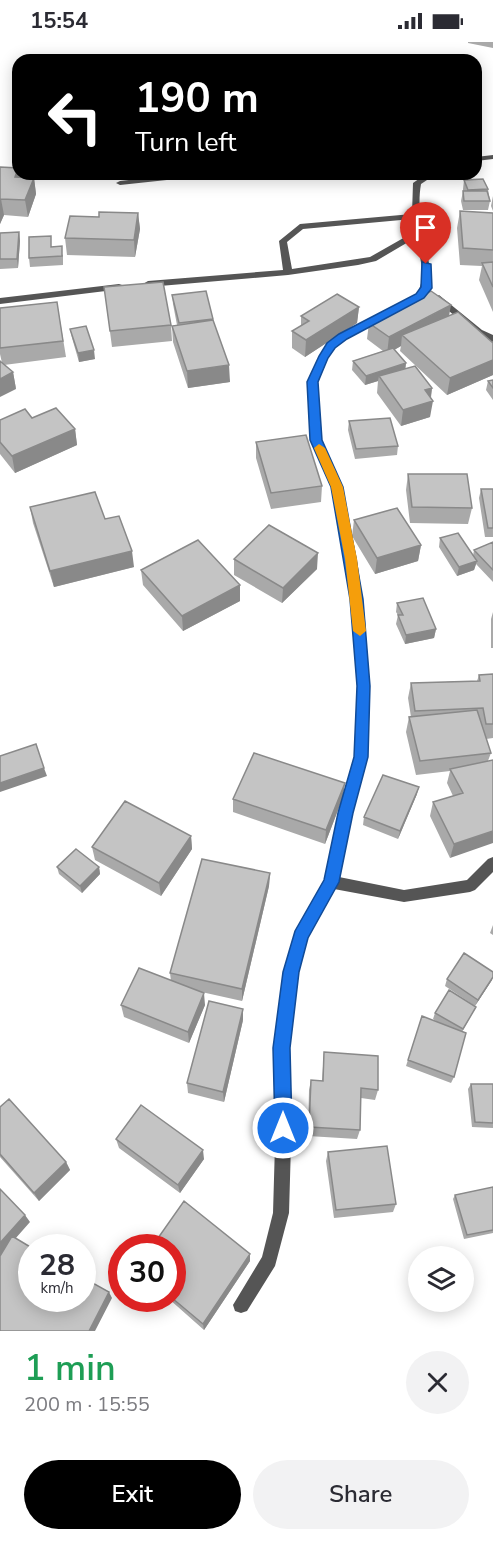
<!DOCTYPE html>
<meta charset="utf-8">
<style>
body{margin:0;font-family:"Nunito Sans",sans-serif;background:#f2f2f3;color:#2b2b33;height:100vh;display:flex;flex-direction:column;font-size:22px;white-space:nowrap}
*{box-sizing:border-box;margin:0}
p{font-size:20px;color:#7c7c81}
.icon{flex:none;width:33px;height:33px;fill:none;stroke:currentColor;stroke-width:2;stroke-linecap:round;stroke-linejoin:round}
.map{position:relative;height:1289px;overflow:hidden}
.side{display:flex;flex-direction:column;background:#fff;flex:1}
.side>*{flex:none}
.top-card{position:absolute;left:12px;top:12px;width:470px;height:126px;border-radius:18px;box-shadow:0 3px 15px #0003;background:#000;color:#fff;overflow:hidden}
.tools{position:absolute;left:408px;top:1204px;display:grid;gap:12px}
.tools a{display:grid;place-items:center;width:66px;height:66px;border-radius:50%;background:#fff;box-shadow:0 3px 15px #0003;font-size:30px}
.speed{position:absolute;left:18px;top:1192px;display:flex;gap:12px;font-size:30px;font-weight:700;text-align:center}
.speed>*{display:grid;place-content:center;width:78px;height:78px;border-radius:50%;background:#fff;box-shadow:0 3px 15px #0003;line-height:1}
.speed small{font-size:15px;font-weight:400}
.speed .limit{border:9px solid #d22;background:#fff;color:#111}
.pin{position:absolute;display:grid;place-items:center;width:51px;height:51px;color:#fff;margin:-62px -26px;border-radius:50% 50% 50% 0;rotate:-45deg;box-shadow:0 0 6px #0007}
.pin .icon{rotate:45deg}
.me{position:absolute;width:66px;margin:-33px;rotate:0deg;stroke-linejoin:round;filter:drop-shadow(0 0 4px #0008)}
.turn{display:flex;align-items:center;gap:21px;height:126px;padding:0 24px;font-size:27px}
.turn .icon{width:78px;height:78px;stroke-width:2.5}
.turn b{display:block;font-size:42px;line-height:51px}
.round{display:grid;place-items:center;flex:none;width:63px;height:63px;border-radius:32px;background:#f2f2f3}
.summary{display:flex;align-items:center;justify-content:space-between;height:102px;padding:0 24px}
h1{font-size:36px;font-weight:600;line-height:45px;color:#1e9e55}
.primary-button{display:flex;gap:12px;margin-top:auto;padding:12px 24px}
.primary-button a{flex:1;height:69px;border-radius:36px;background:#000;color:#fff;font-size:24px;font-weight:600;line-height:69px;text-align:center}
.primary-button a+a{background:#f2f2f3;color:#2b2b33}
.status{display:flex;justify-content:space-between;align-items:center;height:42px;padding:0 30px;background:#fff;direction:ltr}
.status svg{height:16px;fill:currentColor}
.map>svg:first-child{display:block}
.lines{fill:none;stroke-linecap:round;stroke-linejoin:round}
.street{fill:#555;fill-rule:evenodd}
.wall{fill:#a9a9a9}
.shaded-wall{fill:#898989}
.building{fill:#c4c4c4;stroke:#898989;stroke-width:1.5}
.route{fill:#1a73e8;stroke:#114b97;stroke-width:1.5}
.slow{fill:#f59e0b}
</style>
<div class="status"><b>15:54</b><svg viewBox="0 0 49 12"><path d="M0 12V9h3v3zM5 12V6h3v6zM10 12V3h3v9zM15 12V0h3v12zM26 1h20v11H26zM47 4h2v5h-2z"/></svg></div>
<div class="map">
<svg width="493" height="1289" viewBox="0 0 493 1289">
<rect width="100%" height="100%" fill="#fff"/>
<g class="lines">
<!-- street -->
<path class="street" d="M493,113V117L476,119V115Z
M181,132H208L204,134L120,143L116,141L120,139Z
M426,132H436L421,142C418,159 420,176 423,193C426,218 438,232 423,256L346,296L334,306L328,316L318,340L321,398L342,445L357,517L365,577L369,644L367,715L351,771L339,835L404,848L467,838L488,817L493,815V830L475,848L470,850L404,860L334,847L306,897L298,930L289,1006L292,1068L289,1171L275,1224L247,1269L241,1271L235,1269L233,1263L262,1215L273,1171L276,1068L275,1006L284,930L295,890L325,839L339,771L355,715L357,644L353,577L345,517L332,445L311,398L308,340L320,314L328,302L340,292L417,252C427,234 420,215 415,196L376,219L358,223L288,233L148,245L143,242L148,239L283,228L279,199L300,182L412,172L413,141ZM412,177L414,190L370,215L292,227L287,200L303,187Z
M119,242L122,243V247L0,262V256Z
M439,253L482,288L493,293V300L476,292L436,258L434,256Z"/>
</g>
<!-- wall -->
<path class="wall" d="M468,0H493V6L468,1Z
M18,70V83L15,82L14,72Z
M0,125L20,135L34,136L36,152L28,175L4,173L0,182Z
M464,138L488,147L490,159L488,168H463L461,159L463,149V147Z
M493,154V169L491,164Z
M460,169L493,171V270L479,238L482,224L460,223L457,186Z
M138,171L140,187L135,215L67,213L65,196L99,175Z
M19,190L20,199L18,226L0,227V191Z
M52,205L63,213V223L30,225L29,216Z
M104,245L171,283L172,299L112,305Z
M172,253L213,277L230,340L188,346L173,300L172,284L177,283L173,262Z
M57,260L66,315L4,323L13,330L16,347L2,321L0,312V266Z
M359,265L357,281L305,315L292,306V289L301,284V274Z
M449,274L493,301V333L447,353L400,309L401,304L394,308L406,321L405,327L432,346L431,356L430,375L401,384L377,351L378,339L365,343L352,328L353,319L383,309L367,297L369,281Z
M70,287L95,317L79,320L72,296Z
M493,338V358L486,348L488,339Z
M32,376L75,387L77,403L15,431L0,412V378Z
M349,379L398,404L397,413L355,417L348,388Z
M256,400L322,444L321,460L271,467L256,416Z
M408,432L472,466L468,482L410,481L406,448Z
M481,447H493V495H485L479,456Z
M30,465L134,525L54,545L33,481Z
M354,478L421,503L418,519L375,532L352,494Z
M440,496L473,514L474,508L493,500V540L476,522L474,528L457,534L439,505Z
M234,517L317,527L282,561L234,533Z
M141,528L240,559L183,589L143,543Z
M397,561L436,587L434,596L405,602L396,582L398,573L396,570Z
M493,570V606H491V577Z
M493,632V696L486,697L491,711L450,816L430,774L433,760L453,754L447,741L450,729L416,733L406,690L409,675H411L408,656L411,641L477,639L479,633Z
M417,752L398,797L363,783L364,775Z
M343,755L325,802L233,770V757Z
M191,794L192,807L161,854L95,818L92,805Z
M57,825H99L100,832L82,851L59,832Z
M270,831L269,844L242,959L197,949L205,963L189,1001L124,975L121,963L171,939L170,931Z
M493,883V893L490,891Z
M493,930L492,938L475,964L445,944L447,937Z
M476,965L462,990L454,1035L451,1041L406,1024L422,974L440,982L433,977L435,971Z
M243,978L224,1060L188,1051L187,1041Z
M324,1010L378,1048L375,1058L361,1056L360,1088L357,1097L308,1094L309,1048L311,1038L322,1039Z
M471,1042H493V1086L472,1085L468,1047Z
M0,1065L66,1120L70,1128L39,1159L0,1115Z
M116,1097L204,1117L180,1151L119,1106Z
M328,1110L396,1162L393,1170L334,1176L326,1119Z
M493,1145V1191L464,1197L453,1157L455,1153Z
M172,1206L250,1212V1219L204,1288L169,1257H172Z"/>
<!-- shaded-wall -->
<path class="shaded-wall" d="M18,126V132H19L21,142L15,135Z
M34,136L36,152L28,175L25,158Z
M1,157L4,173L0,182V159Z
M138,171L140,187L135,215L134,198Z
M19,190L20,199L18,226L17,217Z
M451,263L448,280L402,293L401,304L387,312L389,295Z
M359,265L357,281L305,315L306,298Z
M94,308L95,317L79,320L78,311Z
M493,318V333L447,353L450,336Z
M406,321L405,330L379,334L378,339L365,343L366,334Z
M229,323L230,340L188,346L187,329Z
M13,330L16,347L0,355V337Z
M432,346L430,360L433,359L430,375L401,384L403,368L425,348Z
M75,387L77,403L15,431L12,414Z
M421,503L418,519L375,532L377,516Z
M132,509L134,525L54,545L50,529Z
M318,511L317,527L282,561L283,546Z
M477,519L474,528L457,534L459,525Z
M240,543V559L183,589L182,574Z
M436,587L434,596L405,602L406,593Z
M44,726L47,734L0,750V741Z
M345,741L343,755L325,802L326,788Z
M419,745L417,752L398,797L400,789Z
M493,789V801L450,816L454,802Z
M191,794L192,807L161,854L159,841Z
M99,825L100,832L82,851L80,844Z
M270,831L269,844L242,959V947Z
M493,935L492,938L475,964L478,958Z
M204,951L205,963L189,1001L188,990Z
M243,967V978L224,1060L223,1050Z
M203,1108L204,1117L180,1151L178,1143Z
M66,1120L70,1128L39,1159L34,1151Z
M25,1173L30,1180L0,1214V1201Z
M250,1212V1219L204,1288L203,1282Z
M109,1250L112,1256L95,1289H89Z"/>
<!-- building -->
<path class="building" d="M0,125L18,126L15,135L34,136L25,158L1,157L0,159Z
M483,137L488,147L468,148L464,138Z
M463,149H487L490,159H464Z
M460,169L493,171V208L463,206Z
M99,170L138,171L134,198L65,196L70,174L99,175Z
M19,190L17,217H0V191Z
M51,194V205L62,204V214L29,216V195Z
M493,220V245L482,221Z
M163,240L171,283L110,289L104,245Z
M206,249L213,277L179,281L172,253Z
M431,249L451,263L389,295L369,281Z
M337,252L359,265L306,298L292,289L309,279L301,274Z
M57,260L63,299L0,306V266Z
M458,270L493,301V318L450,336L402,293Z
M213,278L229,323L187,329L172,284Z
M86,284L94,308L78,311L70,287Z
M393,306L406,321L366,334L353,319Z
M0,319L13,330L0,337Z
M415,324L432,346L425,348L433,359L403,368L379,334Z
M493,338V346L488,339Z
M56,366L75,387L12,414L0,400V378L25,367L32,376Z
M390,376L398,404L356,407L349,379Z
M306,393L322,444L271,451L256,400Z
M408,432H467L472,466L412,465Z
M481,447H493V486H488Z
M95,450L105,477L119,474L132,509L50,529L30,465Z
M397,466L421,503L377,516L354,478Z
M269,483L318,511L283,546L234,517Z
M458,491L477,519L459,525L440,496Z
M198,498L240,543L182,574L141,528Z
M493,500V528L474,508Z
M423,556L436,587L406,593L398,573H403L397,561Z
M493,632V682H486L483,666L415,669L411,641L480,639L479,633Z
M477,668L491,711L420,719L409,675Z
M36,702L44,726L0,741V714Z
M254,711L345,741L326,788L233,757Z
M493,718V789L454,802L433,760L463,751L450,727Z
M383,733L419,745L400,789L364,775Z
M125,759L191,794L159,841L92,805Z
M76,807L99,825L80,844L57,825Z
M202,817L270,831L242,947L170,931Z
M464,911L493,930V935L478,958L447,937Z
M139,926L204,951L188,990L121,963Z
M449,948L476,965L463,987L435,971Z
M209,959L243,967L223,1050L187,1041Z
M422,974L466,991L454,1035L408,1018Z
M324,1010L378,1014V1048L361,1046L360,1088L309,1085L311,1038L323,1039Z
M471,1042H493V1081L475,1080Z
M9,1057L66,1120L34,1151L0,1112V1065Z
M141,1063L203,1108L178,1143L116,1097Z
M387,1104L396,1162L336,1168L328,1110Z
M493,1145V1188L467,1193L455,1153Z
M0,1147L25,1173L0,1201Z
M184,1159L250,1212L203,1282L172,1256V1206H151Z
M12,1194L32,1206V1257H82V1235L109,1250L89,1289H0V1214Z"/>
<!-- route -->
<path class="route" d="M422,220L431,222L432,246L424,256L347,297L335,306L328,316L318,340L322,398L343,445L363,557L370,644L368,715L353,771L339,840L308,896L299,930L290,1006L292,1086L289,1092L283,1095L277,1092L275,1086L273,1006L283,930L295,889L324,838L338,771L354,715L357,644L350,557L331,445L310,398L307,340L319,314L327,301L339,292L416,252L421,245Z"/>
<!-- slow -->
<path class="slow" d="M319,402L325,406L343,445L357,517L366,589L360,594L353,589L345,517L331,445L314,406Z"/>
</svg>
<div class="tools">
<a><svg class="icon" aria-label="layers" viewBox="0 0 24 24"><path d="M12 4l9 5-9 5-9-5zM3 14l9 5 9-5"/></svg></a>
</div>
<div class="speed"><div>28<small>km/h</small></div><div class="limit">30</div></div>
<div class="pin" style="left:426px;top:222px;background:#d93025"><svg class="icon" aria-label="arrive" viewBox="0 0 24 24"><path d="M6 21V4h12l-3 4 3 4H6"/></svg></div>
<svg class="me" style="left:283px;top:1086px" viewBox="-20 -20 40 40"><circle r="17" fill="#1a73e8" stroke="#fff" stroke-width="3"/><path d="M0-11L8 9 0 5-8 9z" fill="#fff"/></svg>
<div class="top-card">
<div class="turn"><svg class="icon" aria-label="left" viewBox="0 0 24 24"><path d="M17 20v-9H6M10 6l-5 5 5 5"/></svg><div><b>190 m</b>Turn left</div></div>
</div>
</div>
<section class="side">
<div class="summary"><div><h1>1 min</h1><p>200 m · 15:55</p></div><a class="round"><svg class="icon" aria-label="close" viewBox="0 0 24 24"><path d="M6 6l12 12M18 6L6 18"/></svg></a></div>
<div class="primary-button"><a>Exit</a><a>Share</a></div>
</section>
